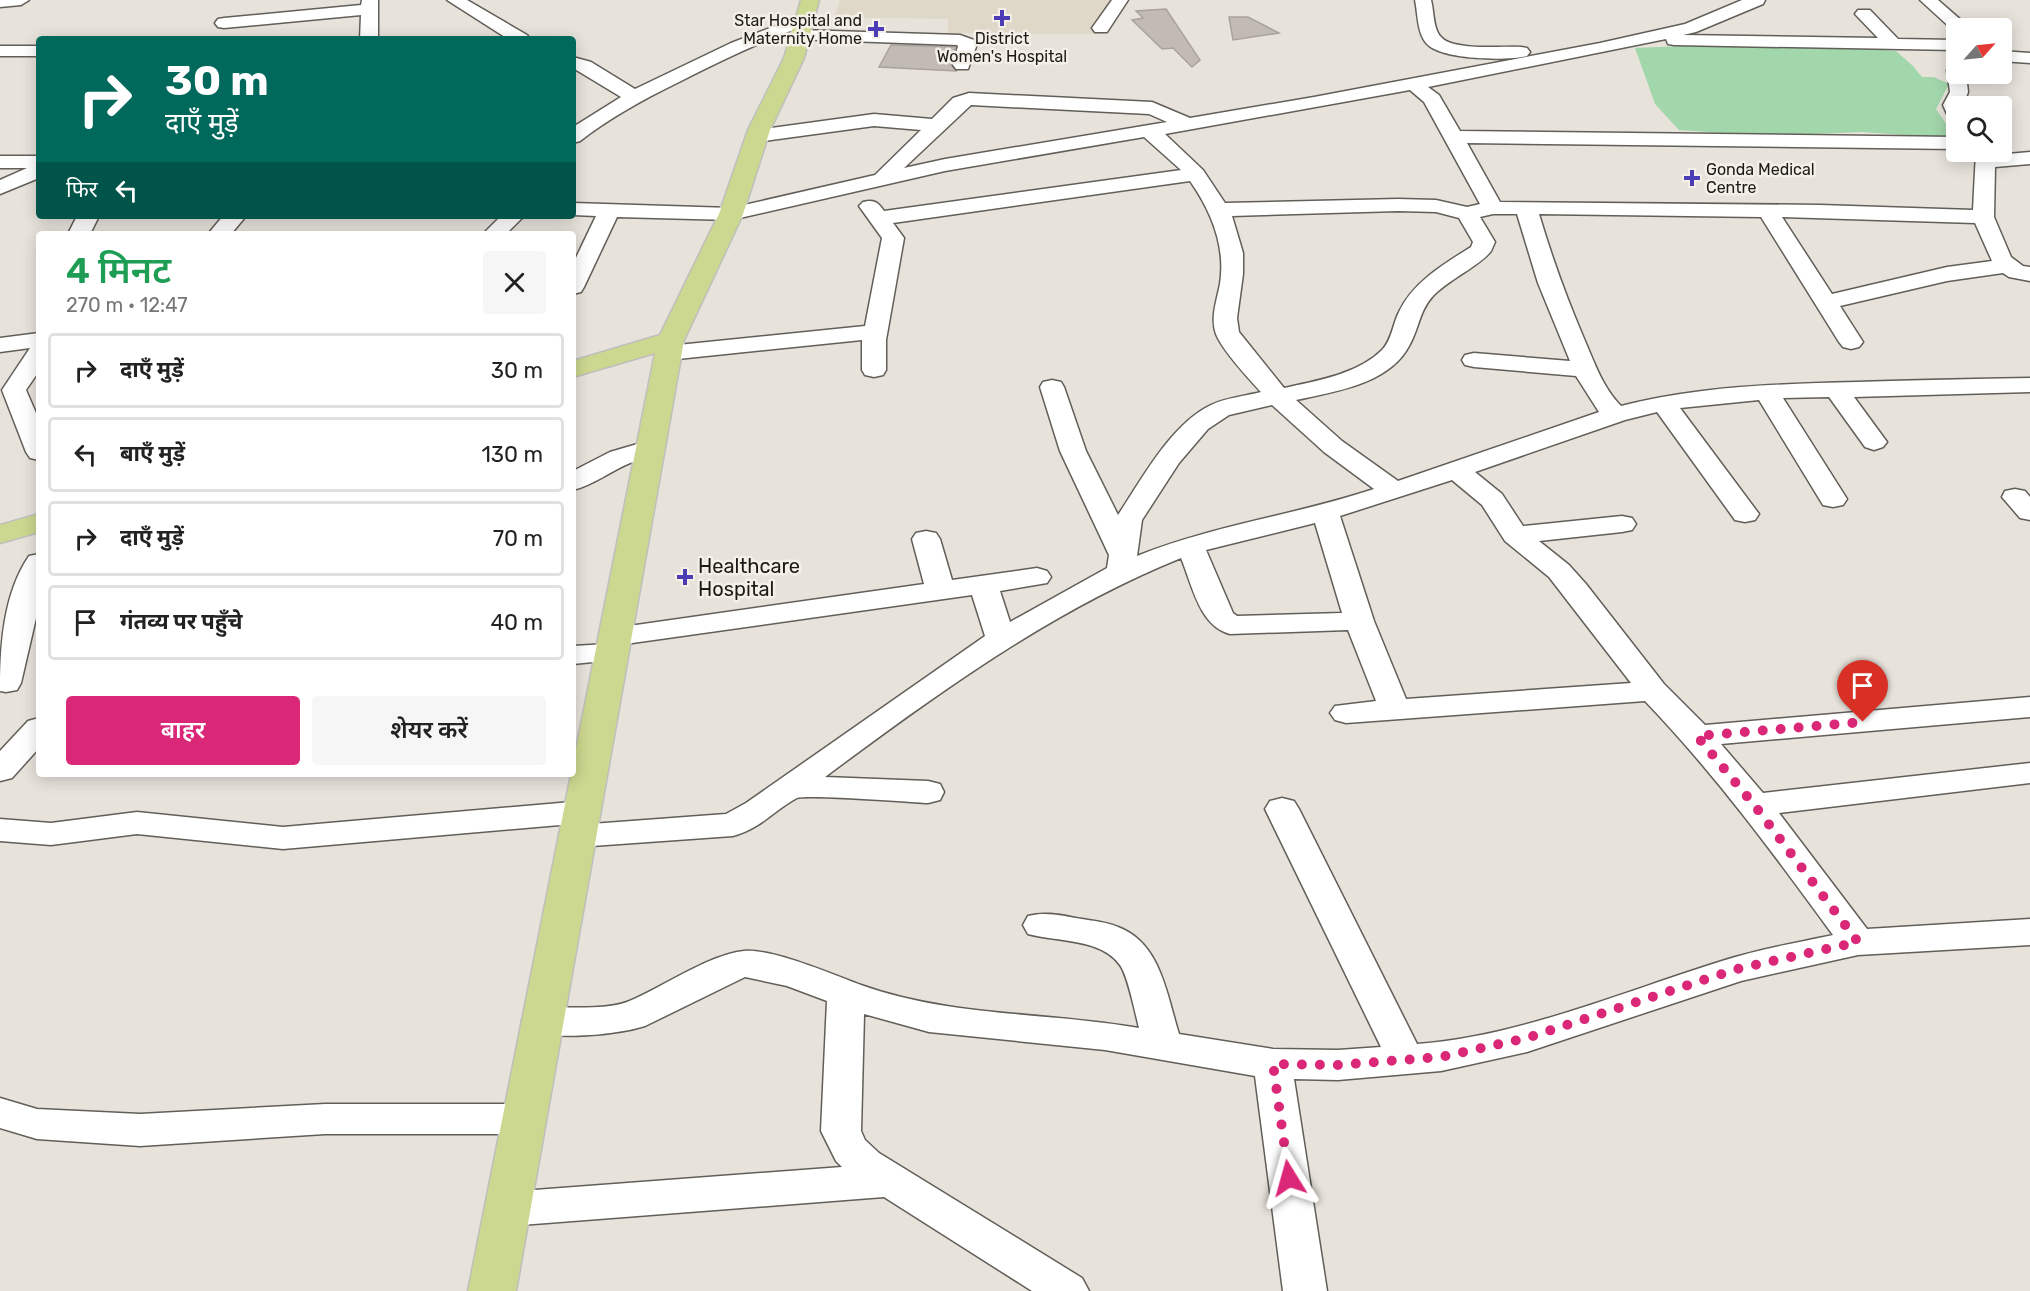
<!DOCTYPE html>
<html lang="hi">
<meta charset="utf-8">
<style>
body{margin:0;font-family:Rubik,"Noto Sans Devanagari",sans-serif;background:#f6f6f6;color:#222;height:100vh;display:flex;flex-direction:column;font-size:22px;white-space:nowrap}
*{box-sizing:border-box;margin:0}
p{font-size:20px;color:#767676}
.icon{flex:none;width:33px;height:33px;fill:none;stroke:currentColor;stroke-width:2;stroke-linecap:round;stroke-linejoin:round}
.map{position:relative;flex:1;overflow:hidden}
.panel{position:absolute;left:36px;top:231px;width:540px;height:546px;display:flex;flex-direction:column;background:#fff;border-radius:6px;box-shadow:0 3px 15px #0003}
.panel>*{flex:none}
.top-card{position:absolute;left:36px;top:36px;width:540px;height:183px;border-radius:6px;box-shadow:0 3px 15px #0003;background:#00695c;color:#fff;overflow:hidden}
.needle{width:39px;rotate:63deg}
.controls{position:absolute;left:1946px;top:18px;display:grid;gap:12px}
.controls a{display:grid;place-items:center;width:66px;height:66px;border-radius:6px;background:#fff;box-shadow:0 3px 15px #0003;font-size:30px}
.pin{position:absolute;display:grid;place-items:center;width:51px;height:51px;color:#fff;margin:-62px -26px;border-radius:50% 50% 50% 0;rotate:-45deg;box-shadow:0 0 6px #0007}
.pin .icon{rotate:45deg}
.me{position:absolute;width:66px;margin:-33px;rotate:352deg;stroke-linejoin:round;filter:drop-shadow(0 0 4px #0008)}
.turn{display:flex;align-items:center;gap:21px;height:126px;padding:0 30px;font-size:27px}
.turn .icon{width:78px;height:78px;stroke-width:2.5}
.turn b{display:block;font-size:42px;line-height:51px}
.then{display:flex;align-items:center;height:57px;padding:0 30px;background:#0003;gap:12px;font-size:22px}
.round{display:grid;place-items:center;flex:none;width:63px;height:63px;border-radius:6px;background:#f6f6f6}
.summary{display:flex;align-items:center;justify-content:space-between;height:102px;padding:0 30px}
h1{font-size:36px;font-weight:600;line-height:45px;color:#1e9e55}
.primary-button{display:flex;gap:12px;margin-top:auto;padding:12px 30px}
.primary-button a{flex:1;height:69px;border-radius:6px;background:#db2777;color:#fff;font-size:24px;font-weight:600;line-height:69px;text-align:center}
.primary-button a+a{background:#f6f6f6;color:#222}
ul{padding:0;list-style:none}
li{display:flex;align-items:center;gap:18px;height:75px;margin:0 12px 9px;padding:0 18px;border:3px solid #e0e0e0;border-radius:6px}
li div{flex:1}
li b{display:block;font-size:22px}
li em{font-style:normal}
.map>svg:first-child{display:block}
.built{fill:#dfd8c9}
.water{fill:#a2d6ab}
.building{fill:#c2bab5;stroke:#aaa29d;stroke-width:1.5}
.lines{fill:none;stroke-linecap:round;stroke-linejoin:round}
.minor-casing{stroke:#625e58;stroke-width:3}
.major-casing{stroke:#bfbfbe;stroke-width:3}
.minor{fill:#fff;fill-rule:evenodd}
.major{fill:#ccd78f;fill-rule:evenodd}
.route{stroke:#db2777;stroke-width:10;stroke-dasharray:0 18}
.poi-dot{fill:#4d3db4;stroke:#f4f0e8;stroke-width:2}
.labels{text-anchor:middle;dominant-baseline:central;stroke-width:5;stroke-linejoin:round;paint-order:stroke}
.far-poi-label{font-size:16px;fill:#1c1b18;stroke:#f4f0e8;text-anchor:end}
.poi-label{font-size:20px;fill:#1c1b18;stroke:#f4f0e8;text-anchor:start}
</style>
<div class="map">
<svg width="2030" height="1291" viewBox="0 0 2030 1291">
<rect width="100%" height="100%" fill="#e7e3db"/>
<!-- built -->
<path class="built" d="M840,0H1125L1102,34L948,33V19L834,17Z"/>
<!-- water -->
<path class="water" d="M1683,46H1828L1896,51L1913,66L1922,77H1934L1949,84L1936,109L1954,135L1931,137L1862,132L1766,136L1679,130L1655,104L1635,48Z"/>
<!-- building -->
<path class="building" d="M1166,9L1200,60L1192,67L1173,48L1162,49L1132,20L1143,18L1136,11Z
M1229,17H1248L1279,33L1233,40Z
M891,45L955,47L951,64L956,71L879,67Z"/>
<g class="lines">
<!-- minor casing -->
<g class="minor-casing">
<path id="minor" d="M0,0H29L21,5L0,7Z
M362,0H378V39H360L361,15L224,28L218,27L215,23L218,19L224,18L361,5Z
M447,0H467L527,35L530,39H508Z
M1112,0H1128L1107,32H1095L1092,28Z
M1415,0H1431C1434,11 1433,29 1441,37C1452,51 1504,46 1521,47L1527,48L1530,52L1527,56C1508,61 1442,60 1427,44C1417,33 1418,14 1415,0Z
M1742,0H1765L1763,4L1696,32L1683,35L1878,38L1855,14L1858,10H1870L1898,39L1956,40V50L1674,45L1668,44L1666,39L1428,87L1439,95L1460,131L1956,137V149L1467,143L1500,202L1820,205L1973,210L1976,152H1996V155L2030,152V164L1995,167L1994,217L2011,257L2023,266L2030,267V281L2009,277L2003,273L1947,281L1840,306L1863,342L1859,347L1851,349L1843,347L1839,342L1761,217L1539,214C1552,258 1567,299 1585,341C1595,364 1603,388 1621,406C1699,386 1777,384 1857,382C1914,380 1972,379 2030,378V392L1854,397L1887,442L1883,447L1874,450L1865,447L1829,397L1783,398L1847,499L1843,505L1833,507L1823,505L1759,400L1680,408L1759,514L1755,520L1745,522L1735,520L1657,412L1625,420L1475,472L1502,494L1523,526L1622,516L1632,518L1636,524L1632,530L1622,532L1539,541L1569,565L1586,584L1664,684L1705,725L2030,697V717L1721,744L1763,793L2030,763V783L1779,813L1867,929L2030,919V945L1858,955L1741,981L1527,1052L1441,1071L1338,1080L1294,1079L1327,1291H1283L1255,1076L1105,1050L929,1032L864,1014L861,1131L865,1140L879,1153L1082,1278L1089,1291H1032L884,1197L507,1226L492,1221L486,1209L492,1197L507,1192L842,1167L836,1161L821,1131L827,1001L787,986L745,977L645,1026C616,1035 557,1040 528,1031L522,1021L528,1011L541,1007C563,1007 608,1010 627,1002C662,988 707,955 744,951C771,948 834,975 861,985C950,1017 1047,1012 1139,1028C1135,1012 1128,976 1120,965C1101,938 1057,942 1028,934L1023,925L1028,916C1046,911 1064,916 1082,919C1094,921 1107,922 1118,927C1161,943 1167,996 1179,1034L1273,1049L1338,1050L1381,1047L1265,809L1270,801L1282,798L1294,801L1299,809L1417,1044C1518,1037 1625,991 1722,961C1758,949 1796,943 1833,935C1774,854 1715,774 1645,701L1346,723L1335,720L1330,713L1335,706L1376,701L1348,630L1230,634C1199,626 1192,584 1181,558C1052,610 936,694 825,777L928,781L940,784L944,792L940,800L928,803C910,802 806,794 797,798C774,810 762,828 733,836L578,847L566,844L561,836L566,828L578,825L726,814L746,803L985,636L972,595L618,645L623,647L627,653L623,659L573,664V646L608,644L600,637L604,631L615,628L924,584L912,539L916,533L926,531L936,533L940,539L952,580L1037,568L1047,571L1051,577L1047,583L1000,591L1010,622L1107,568L1109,555L1060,451L1040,387L1043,382L1052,380L1061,382L1064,387L1086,451L1118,515C1142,479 1171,424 1211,405C1225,398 1245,396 1261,392C1249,379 1222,350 1216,334C1210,318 1217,300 1220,284C1226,246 1211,211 1190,181L893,223L904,238L886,340V370L883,375L874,377L865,375L862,370V340L668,360L659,358L656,353L659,348L668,346L865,326L882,238L859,206L863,202C874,199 878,202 884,211L1181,170L1144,137L945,171L731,220L617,217L584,287L581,292L573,294V264L596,216L573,215V203L731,208L875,175L921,130L874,126L757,142L750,140L747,136L750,132L757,130L874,114L932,119L953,98L969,93L1152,102L1190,118L1314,97L1600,43L1685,24ZM1410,90L1424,102L1480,204L1467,207L1436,200L1398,199L1225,203L1203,170L1165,134ZM971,105L1149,114L1167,122L945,159L904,168ZM1398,211L1436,212L1459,218L1473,242L1471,247C1444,264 1413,282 1399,312C1393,323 1392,340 1382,350C1358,374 1316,381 1284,388L1239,332L1237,318L1243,274V253L1232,216ZM1493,214H1517L1538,283L1570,361L1474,353L1465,355L1462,360L1465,365L1474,367L1576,376L1599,412L1398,481L1342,441L1296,400C1334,392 1389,384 1409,346C1419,329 1419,311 1433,296C1448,280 1481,265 1491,251L1495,242L1480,217ZM1782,217L1975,223L1992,261L1947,267L1832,294ZM1272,405L1324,452L1374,489C1296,515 1214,525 1137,556L1142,520L1179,463L1208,429L1229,415ZM1452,480L1482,505L1505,541L1549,577L1631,683L1406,699L1374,621L1340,516ZM1315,523L1342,613L1237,616L1233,613L1206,550Z
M1920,0H1938L1970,28H1956L1955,32Z
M804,15L810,16L813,20L810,24C765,39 722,60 679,82C644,99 611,117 580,141L573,143V127L621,97L573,68V57L591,62L635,89L731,43Z
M800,30L960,35L974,40L977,44L968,69H956L953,65L958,46L957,45L794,39L791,35L794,31Z
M0,46H39V56H0Z
M2001,51L2030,53V63L2001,61Z
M1956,65V74H1966L1968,92L1963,106H1956V120L1949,118L1943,105L1950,92L1947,70L1950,66Z
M0,156H39V178L0,194V180L27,168H0Z
M77,216H99L90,234H68Z
M223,216H246L231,234H208Z
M501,216H524L506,234H483Z
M39,333V371L26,390L39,420V460L30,458L26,452L2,390L30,348L0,352V338Z
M651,440L660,442L664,448C657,458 641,459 630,463C610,471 594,485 573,490V471L610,452Z
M2015,489L2025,491L2030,497V520L2020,518L2002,497L2005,491Z
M39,554V605L21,683L17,690L6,692L0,691C0,647 3,594 29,556Z
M39,718V748L12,778L0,781V751L28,721Z
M583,801L595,804L600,812L595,820L583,823L283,849L137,834L51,845L0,841V819L51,823L137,812L283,827Z
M0,1098L37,1109L140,1114L325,1104H523L537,1108L543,1119L537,1130L523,1134H325L140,1146L37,1139L0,1128Z"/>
</g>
<!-- major casing -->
<g class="major-casing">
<path id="major" d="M801,0H819L804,58L770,130L743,214L684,340L516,1291H468L655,353L573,377V361L660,335L719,214L748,130L784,58Z
M39,514V532L0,543V525Z"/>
</g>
<!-- minor -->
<use href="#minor" class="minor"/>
<!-- major -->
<use href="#major" class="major"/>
</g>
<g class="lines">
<!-- route -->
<path class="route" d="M1289,1178L1273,1064L1338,1065L1441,1057L1527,1038L1737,969L1858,942L1755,806L1697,736L1863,722"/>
</g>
<!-- markers -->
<g class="poi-dot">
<path d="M999 9h6v6h6v6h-6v6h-6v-6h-6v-6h6z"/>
<path d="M873 20h6v6h6v6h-6v6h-6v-6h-6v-6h6z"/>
<path d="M1689 169h6v6h6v6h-6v6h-6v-6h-6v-6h6z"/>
<path d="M682 568h6v6h6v6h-6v6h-6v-6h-6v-6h6z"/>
</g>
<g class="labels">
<!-- far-poi labels -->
<g class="far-poi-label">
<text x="862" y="20">Star Hospital and<tspan x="862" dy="18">Maternity Home</tspan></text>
<text x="1002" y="38" text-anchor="middle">District<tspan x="1002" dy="18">Women's Hospital</tspan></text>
<text x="1706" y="169" text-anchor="start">Gonda Medical<tspan x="1706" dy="18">Centre</tspan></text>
</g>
<!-- poi labels -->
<g class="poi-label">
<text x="698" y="566">Healthcare<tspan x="698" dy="23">Hospital</tspan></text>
</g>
</g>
</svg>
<div class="controls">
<a><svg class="needle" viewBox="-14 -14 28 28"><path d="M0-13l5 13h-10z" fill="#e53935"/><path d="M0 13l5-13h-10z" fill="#767676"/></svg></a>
<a><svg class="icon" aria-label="search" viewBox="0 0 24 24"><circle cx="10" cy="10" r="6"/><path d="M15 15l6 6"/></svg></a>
</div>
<div class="pin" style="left:1863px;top:722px;background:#d93025"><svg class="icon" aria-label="arrive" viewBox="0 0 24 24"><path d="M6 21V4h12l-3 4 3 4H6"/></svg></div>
<svg class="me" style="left:1289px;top:1178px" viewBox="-20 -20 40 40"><path d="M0-17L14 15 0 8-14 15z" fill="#db2777" stroke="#fff" stroke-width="4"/></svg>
<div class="top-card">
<div class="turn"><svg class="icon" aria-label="right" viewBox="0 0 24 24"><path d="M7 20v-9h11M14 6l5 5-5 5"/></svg><div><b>30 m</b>दाएँ मुड़ें</div></div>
<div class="then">फिर<svg class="icon" aria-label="left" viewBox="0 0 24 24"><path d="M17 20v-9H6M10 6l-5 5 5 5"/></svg></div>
</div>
<section class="panel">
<div class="summary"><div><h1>4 मिनट</h1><p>270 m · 12:47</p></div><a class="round"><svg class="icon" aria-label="close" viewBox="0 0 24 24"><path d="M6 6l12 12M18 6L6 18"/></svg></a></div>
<ul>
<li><svg class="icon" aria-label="right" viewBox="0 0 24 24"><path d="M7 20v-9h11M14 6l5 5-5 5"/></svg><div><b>दाएँ मुड़ें</b></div><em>30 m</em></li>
<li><svg class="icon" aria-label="left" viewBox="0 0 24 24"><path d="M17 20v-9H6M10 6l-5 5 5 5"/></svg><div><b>बाएँ मुड़ें</b></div><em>130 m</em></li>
<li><svg class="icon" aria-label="right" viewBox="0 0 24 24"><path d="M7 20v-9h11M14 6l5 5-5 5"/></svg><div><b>दाएँ मुड़ें</b></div><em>70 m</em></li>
<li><svg class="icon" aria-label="arrive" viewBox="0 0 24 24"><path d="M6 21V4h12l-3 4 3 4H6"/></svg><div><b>गंतव्य पर पहुँचे</b></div><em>40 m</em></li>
</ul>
<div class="primary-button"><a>बाहर</a><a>शेयर करें</a></div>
</section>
</div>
